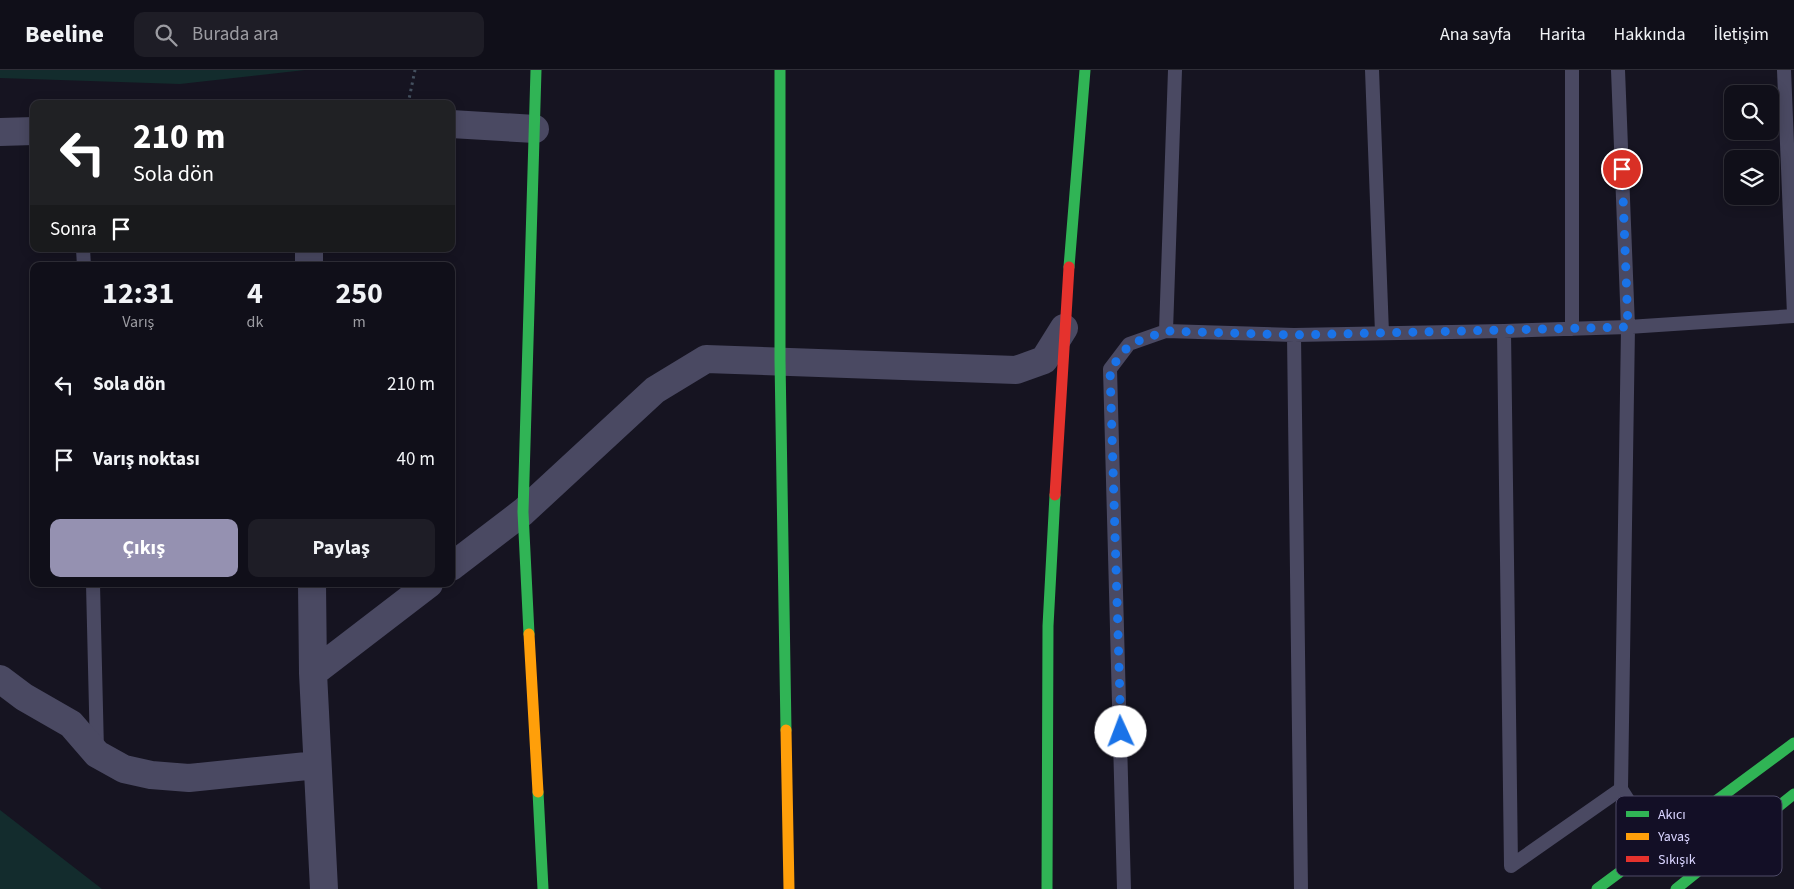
<!DOCTYPE html>
<html lang="tr">
<meta charset="utf-8">
<style>
body{margin:0;font-family:"Source Sans 3",sans-serif;background:#1e1d26;color:#f1f3f6;height:100vh;display:flex;flex-direction:column;font-size:19px;white-space:nowrap}
*{box-sizing:border-box;margin:0}
p{font-size:16px;color:#9c9ca2}
.icon{flex:none;width:28px;height:28px;fill:none;stroke:currentColor;stroke-width:2;stroke-linecap:round;stroke-linejoin:round}
.map{position:relative;flex:1;overflow:hidden}
.sheet{position:absolute;left:30px;top:192px;width:425px;height:325px;display:flex;flex-direction:column;background:#100f19;border-radius:10px;box-shadow:0 2px 12px #0003,0 0 0 1px #302f38}
.sheet>*{flex:none}
.hud{position:absolute;left:30px;top:30px;width:425px;height:152px;border-radius:10px;box-shadow:0 2px 12px #0003,0 0 0 1px #302f38;background:#202124;color:#fff;overflow:hidden}
.tools{position:absolute;left:1724px;top:15px;display:grid;gap:10px}
.tools a{display:grid;place-items:center;width:55px;height:55px;border-radius:10px;background:#100f19;box-shadow:0 2px 12px #0003,0 0 0 1px #302f38;font-size:25px}
.pin{position:absolute;display:grid;place-items:center;width:42px;height:42px;color:#fff;margin:-21px;border:2px solid #fff;border-radius:50%;box-shadow:0 1px 5px #0007}
.me{position:absolute;width:55px;margin:-28px;rotate:358deg;stroke-linejoin:round;filter:drop-shadow(0 0 4px #0008)}
.turn{display:flex;align-items:center;gap:18px;height:105px;padding:0 20px;font-size:22px}
.turn .icon{width:65px;height:65px;stroke-width:2.5}
.turn b{display:block;font-size:35px;line-height:42px}
.then{display:flex;align-items:center;height:48px;padding:0 20px;background:#0003;gap:10px;font-size:19px}
.eta{display:flex;justify-content:space-evenly;align-items:center;height:85px;text-align:center}
.eta b{font-size:30px;font-weight:700;line-height:35px}
.primary-button{display:flex;gap:10px;margin-top:auto;padding:10px 20px}
.primary-button a{flex:1;height:58px;border-radius:10px;background:#9591b1;color:#fff;font-size:20px;font-weight:700;line-height:58px;text-align:center}
.primary-button a+a{background:#1e1d26;color:#f1f3f6}
ul{padding:0;list-style:none}
li{display:flex;align-items:center;gap:15px;height:75px;padding:0 20px}
li div{flex:1}
li b{display:block;font-size:19px}
li em{font-style:normal}
header{display:flex;align-items:center;gap:30px;box-sizing:border-box;height:70px;padding:0 25px;background:#100f19;border-bottom:1px solid #302f38}
header strong{font-size:24px}
nav{display:flex;gap:28px;margin-inline-start:auto;font-size:18px}
.search{width:350px;height:45px;background:#1e1d26;display:flex;align-items:center;gap:12px;box-sizing:border-box;padding:0 18px;border-radius:10px;color:#9c9ca2;font-size:19px}
.map>svg:first-child{display:block}
.green{fill:#132c2d}
.lines{fill:none;stroke-linecap:round;stroke-linejoin:round}
.path{stroke:#44505f;stroke-width:3;stroke-dasharray:2.5 4;stroke-linecap:butt}
.lane{stroke:#4a4962;stroke-width:14}
.street{stroke:#4a4962;stroke-width:28}
.fast{stroke:#30b455;stroke-width:11}
.slow{stroke:#ff9f0a;stroke-width:11}
.jam{stroke:#e5322d;stroke-width:11}
.route{stroke:#1a73e8;stroke-width:9;stroke-dasharray:0 16.2}
.key{fill:#130f26;stroke:#4e4a67;stroke-width:1}
.key-label{font-size:14px;fill:#d9d4ff}
</style>
<header>
<strong>Beeline</strong>
<div class="search"><svg class="icon" aria-label="search" viewBox="0 0 24 24"><circle cx="10" cy="10" r="6"/><path d="M15 15l6 6"/></svg>Burada ara</div>
<nav><a>Ana sayfa</a><a>Harita</a><a>Hakkında</a><a>İletişim</a></nav>
</header>
<div class="map">
<svg width="1794" height="819" viewBox="0 0 1794 819">
<rect width="100%" height="100%" fill="#161421"/>
<!-- green -->
<path class="green" d="M0,0H305L180,14L0,8Z
M0,740L102,819H0Z"/>
<g class="lines">
<!-- path -->
<path class="path" d="M408,34L415,0"/>
<!-- lane -->
<path class="lane" d="M1372,0L1382,263
M1572,0V259
M1618,0L1628,257L1621,719L1656,774
M1784,0L1794,245
M83,179L84,196
M1166,261L1175,0
M1504,261L1511,796L1621,719
M1294,265L1301,819
M93,514L97,681
M1124,819L1110,299L1129,274L1166,261L1294,265L1504,261L1628,257L1794,246"/>
<!-- street -->
<path class="street" d="M451,54L535,59
M0,62L34,61
M309,179V196
M451,497L523,442L655,320L706,289L1016,300L1044,290L1064,258
M312,514L313,603L324,819
M313,603L429,514
M0,609L24,627L71,654L97,684L124,699L151,705L189,708L317,695"/>
<!-- fast -->
<path class="fast" d="M780,0V290L786,660
M1069,197L1085,0
M529,564L523,442L536,0
M538,722L543,819
M1047,819L1048,556L1055,425
M1597,819L1794,673
M1676,819L1794,724"/>
<!-- slow -->
<path class="slow" d="M529,564L538,722
M786,660L789,819"/>
<!-- jam -->
<path class="jam" d="M1055,425L1069,197"/>
</g>
<g class="lines">
<!-- route -->
<path class="route" d="M1121,662L1110,299L1130,274L1166,261L1294,265L1628,257L1622,99"/>
</g>
<!-- legend -->
<rect x="1616" y="726" width="166" height="80" rx="8" class="key"/>
<rect x="1626" y="741" width="23" height="6" fill="#30b455"/>
<rect x="1626" y="763" width="23" height="7" fill="#ff9f0a"/>
<rect x="1626" y="786" width="23" height="6" fill="#e5322d"/>
<g class="key-label">
<text x="1658" y="749">Akıcı</text>
<text x="1658" y="771">Yavaş</text>
<text x="1658" y="794">Sıkışık</text>
</g>
</svg>
<div class="tools">
<a><svg class="icon" aria-label="search" viewBox="0 0 24 24"><circle cx="10" cy="10" r="6"/><path d="M15 15l6 6"/></svg></a>
<a><svg class="icon" aria-label="layers" viewBox="0 0 24 24"><path d="M12 4l9 5-9 5-9-5zM3 14l9 5 9-5"/></svg></a>
</div>
<div class="pin" style="left:1622px;top:99px;background:#d93025"><svg class="icon" aria-label="arrive" viewBox="0 0 24 24"><path d="M6 21V4h12l-3 4 3 4H6"/></svg></div>
<svg class="me" style="left:1121px;top:662px" viewBox="-20 -20 40 40"><circle r="19" fill="#fff"/><path d="M0-13L10 11 0 6-10 11z" fill="#1a73e8"/></svg>
<div class="hud">
<div class="turn"><svg class="icon" aria-label="left" viewBox="0 0 24 24"><path d="M17 20v-9H6M10 6l-5 5 5 5"/></svg><div><b>210 m</b>Sola dön</div></div>
<div class="then">Sonra<svg class="icon" aria-label="arrive" viewBox="0 0 24 24"><path d="M6 21V4h12l-3 4 3 4H6"/></svg></div>
</div>
<section class="sheet">
<div class="eta">
<div><b>12:31</b><p>Varış</p></div>
<div><b>4</b><p>dk</p></div>
<div><b>250</b><p>m</p></div>
</div>
<ul>
<li><svg class="icon" aria-label="left" viewBox="0 0 24 24"><path d="M17 20v-9H6M10 6l-5 5 5 5"/></svg><div><b>Sola dön</b></div><em>210 m</em></li>
<li><svg class="icon" aria-label="arrive" viewBox="0 0 24 24"><path d="M6 21V4h12l-3 4 3 4H6"/></svg><div><b>Varış noktası</b></div><em>40 m</em></li>
</ul>
<div class="primary-button"><a>Çıkış</a><a>Paylaş</a></div>
</section>
</div>
